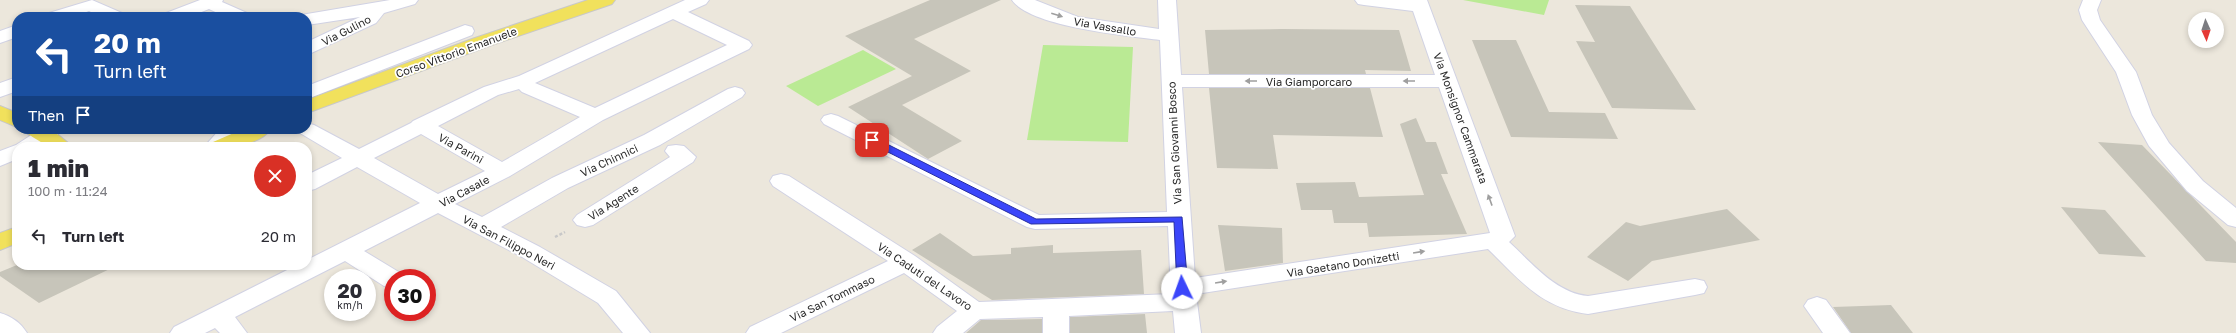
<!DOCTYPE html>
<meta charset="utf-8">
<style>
body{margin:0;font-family:"Golos Text",sans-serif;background:#f2f2f3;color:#2b2b33;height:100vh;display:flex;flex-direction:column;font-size:15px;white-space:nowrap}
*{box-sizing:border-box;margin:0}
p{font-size:13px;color:#7c7c81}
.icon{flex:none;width:22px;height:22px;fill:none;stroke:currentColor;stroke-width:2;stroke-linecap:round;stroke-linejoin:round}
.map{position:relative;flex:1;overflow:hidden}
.panel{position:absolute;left:12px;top:142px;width:300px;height:128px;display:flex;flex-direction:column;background:#fff;border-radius:16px;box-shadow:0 2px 6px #0003}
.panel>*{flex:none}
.banner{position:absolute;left:12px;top:12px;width:300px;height:122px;border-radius:16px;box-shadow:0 2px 6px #0003;background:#1a4fa0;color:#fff;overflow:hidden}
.needle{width:26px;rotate:177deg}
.tools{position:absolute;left:2188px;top:12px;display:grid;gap:8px}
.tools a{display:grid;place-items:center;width:36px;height:36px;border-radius:50%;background:#fff;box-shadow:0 2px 6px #0003;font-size:20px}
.speed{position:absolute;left:324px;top:269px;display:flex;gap:8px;font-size:20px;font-weight:700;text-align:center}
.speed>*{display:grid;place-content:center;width:52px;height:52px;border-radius:50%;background:#fff;box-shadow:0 2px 6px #0003;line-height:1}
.speed small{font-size:10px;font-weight:400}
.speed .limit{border:6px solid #d22;background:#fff;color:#111}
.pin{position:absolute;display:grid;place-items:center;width:34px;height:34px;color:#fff;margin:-17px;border-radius:8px;box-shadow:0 2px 6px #0006}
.me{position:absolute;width:44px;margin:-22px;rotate:357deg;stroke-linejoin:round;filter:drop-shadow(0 0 3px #0008)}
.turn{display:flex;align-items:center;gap:14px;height:84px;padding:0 16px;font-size:18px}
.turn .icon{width:52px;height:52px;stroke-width:2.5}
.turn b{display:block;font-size:28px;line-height:34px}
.then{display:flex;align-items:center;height:38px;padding:0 16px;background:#0003;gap:8px;font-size:15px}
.round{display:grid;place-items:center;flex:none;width:42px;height:42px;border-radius:21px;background:#f2f2f3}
.overview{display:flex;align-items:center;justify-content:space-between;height:68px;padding:0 16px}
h1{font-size:24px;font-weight:800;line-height:30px}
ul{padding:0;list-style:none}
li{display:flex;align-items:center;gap:12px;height:52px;padding:0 16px}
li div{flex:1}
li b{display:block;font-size:15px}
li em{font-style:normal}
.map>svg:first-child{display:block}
.pitch{fill:#baea94}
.building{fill:#c7c5ba}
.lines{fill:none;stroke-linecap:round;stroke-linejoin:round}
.minor-casing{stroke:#d1d2e3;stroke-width:2}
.major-casing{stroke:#c8c8c8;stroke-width:2}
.path{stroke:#c8c8c8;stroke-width:2.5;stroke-dasharray:3 2;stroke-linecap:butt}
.minor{fill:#fff;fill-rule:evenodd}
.major{fill:#f1e15c;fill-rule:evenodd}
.oneway{fill:#9f9f9f}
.route{fill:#3b46fa;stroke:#262ea2}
.labels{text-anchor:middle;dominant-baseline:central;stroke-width:3.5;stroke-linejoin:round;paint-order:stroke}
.street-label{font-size:11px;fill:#2a2a2a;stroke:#fff}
</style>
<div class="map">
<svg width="2236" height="333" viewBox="0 0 2236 333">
<rect width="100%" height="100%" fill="#ece7dc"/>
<!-- pitch -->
<path class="pitch" d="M1463,0H1549L1544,15Z
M1043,45L1133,47L1128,142L1027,140Z
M863,50L896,69L818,106L786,86Z"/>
<!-- building -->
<path class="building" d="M930,0H1001L914,39L971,71L902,105L962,141L928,159L848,107L912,76L845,36Z
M1575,5L1630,6L1696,110L1612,108L1576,41L1595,42Z
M1282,29L1399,30L1411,71L1365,70L1366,74H1209L1205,30Z
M1472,40H1516L1549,112L1605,113L1618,139L1511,137Z
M1209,88H1370L1383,137L1273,135L1278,169L1217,168Z
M1416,118L1426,142H1436L1448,174H1441L1467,234L1369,237L1367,223H1334L1332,210H1301L1296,183L1355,182L1359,197L1424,195L1400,124Z
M2098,142L2142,145L2236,242V263L2206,261Z
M2061,207L2105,210L2146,257L2099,254Z
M1727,209L1760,240L1652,261L1628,281L1587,257L1626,222L1640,226Z
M1218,225L1282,228L1283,263L1225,271Z
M940,233L973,256L1011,254V248L1053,245V253L1141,250L1144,294L992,300L912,250Z
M17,265H118L39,303L0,276V272Z
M1891,305L1913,333H1851L1833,307Z
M1145,314L1147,333H1070V317Z
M1042,319V333H966L981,320Z"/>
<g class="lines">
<!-- minor casing -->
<g class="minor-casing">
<path id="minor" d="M92,0L122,13L125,17H101L89,11L73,17H46L49,13Z
M200,0H223L222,2L247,13L250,17H226L209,9L189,17H163L166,13Z
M390,0H418L415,4L384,13L376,23L307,55V42L360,17L307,25V17H299L301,15Z
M685,0H709L706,4L688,12L749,41L752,45L749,49L603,120L510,176L455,204L482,217L552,178L644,135L728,89L735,87L742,89L745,93L742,97L660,145L568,188L501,227L540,247L616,291L650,333H623L598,303L522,257L438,213L364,251L402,274L404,278H393V288L384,286L345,261L235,317L247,333H220L215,328L205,333H170L174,327L297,265H307V260L420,203L357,167L315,189L307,191V175L342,158L300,133L296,129H307V123L314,125L359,149L411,123L413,121L484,87L519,76ZM673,19L727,45L595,108L535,83ZM519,89L522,92L580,117L502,162L438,126L498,95ZM421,134L485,171L438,194L374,158Z
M1012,0H1035L1078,17L1159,29L1158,0H1176L1181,75H1435L1413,11L1364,5L1358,4L1355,0H1427L1515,236L1509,242C1532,263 1556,293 1588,296L1695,279L1704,281L1707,287L1704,293L1695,295L1588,314C1541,308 1520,280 1488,249L1196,294L1201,333H1175L1173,311L1069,316V333H1043V317L980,319L963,333H933L937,327L957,311L904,273L781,333H746L750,327L888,261L773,186L770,181L773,176L781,174L789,176L915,256L979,302L1171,294L1168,226L1035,229L1027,227L824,124L821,120L824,116L831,114L838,116L1039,215L1167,212L1160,40C1128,36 1030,27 1012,0ZM1182,87H1439L1490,233L1195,278Z
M2083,0H2101L2097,10L2100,20L2136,72L2152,115L2169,143L2203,181L2236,208V227L2228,225L2187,191L2149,146L2132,115L2116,72L2082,20L2079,10Z
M17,25V37L0,43V31Z
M465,25L472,27L474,31L472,35L307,99V86Z
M17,77V91L0,97V83Z
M48,129L55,130L58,135C48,149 32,147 17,147V159L0,166V151L16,145L39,130Z
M220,129H246L227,147H204Z
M676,145L684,146L696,157L693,162L593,225L585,227L577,225L573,220L577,215L670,157L665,151L668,146Z
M1817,297L1826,300L1850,333H1823L1804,306L1808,300Z
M0,313C11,316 21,323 27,333H0Z"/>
</g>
<!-- major casing -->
<g class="major-casing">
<path id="major" d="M588,0H615L612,4L486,47L307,113V100L472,39Z
M0,106L17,113V127L0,120Z
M21,129H51L73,147C66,147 57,148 50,147C48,147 23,131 21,129Z
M243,129H271C259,146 229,147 210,147L213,142Z
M17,227V243L0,250V233Z"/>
</g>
<!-- path -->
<path class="path" d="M555,237L565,232"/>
<!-- minor -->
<use href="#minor" class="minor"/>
<!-- major -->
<use href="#major" class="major"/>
</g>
<!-- one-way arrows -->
<defs><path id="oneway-solid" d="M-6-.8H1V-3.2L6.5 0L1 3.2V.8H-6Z"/></defs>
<g class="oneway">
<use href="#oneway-solid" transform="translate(1057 15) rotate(17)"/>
<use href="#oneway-solid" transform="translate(1251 81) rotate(-180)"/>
<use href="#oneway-solid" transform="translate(1409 81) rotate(-180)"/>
<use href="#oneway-solid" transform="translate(1490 200) rotate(-110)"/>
<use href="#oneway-solid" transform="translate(1419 252) rotate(-9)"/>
<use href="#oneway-solid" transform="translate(1221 282) rotate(-9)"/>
</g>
<!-- route -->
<path class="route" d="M868,138H875L1036,219L1182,217L1188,288L1182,292L1177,288L1174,222L1031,224L868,142Z"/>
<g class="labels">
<!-- street labels -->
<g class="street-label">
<text transform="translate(1105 26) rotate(10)">Via Vassallo</text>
<text transform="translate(346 30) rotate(-27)">Via Gulino</text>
<text transform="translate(456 52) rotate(-20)">Corso Vittorio Emanuele</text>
<text x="1309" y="81">Via Giamporcaro</text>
<text transform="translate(1461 118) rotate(70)">Via Monsignor Cammarata</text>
<text transform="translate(1174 143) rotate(-93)">Via San Giovanni Bosco</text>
<text transform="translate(461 148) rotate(29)">Via Parini</text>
<text transform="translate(609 160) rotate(-25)">Via Chinnici</text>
<text transform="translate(464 191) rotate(-28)">Via Casale</text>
<text transform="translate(613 202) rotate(-32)">Via Agente</text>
<text transform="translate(509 242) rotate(28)">Via San Filippo Neri</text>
<text transform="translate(1343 264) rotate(-9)">Via Gaetano Donizetti</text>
<text transform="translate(925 276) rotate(34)">Via Caduti del Lavoro</text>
<text transform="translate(832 298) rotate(-26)">Via San Tommaso</text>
</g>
</g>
</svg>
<div class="tools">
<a><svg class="needle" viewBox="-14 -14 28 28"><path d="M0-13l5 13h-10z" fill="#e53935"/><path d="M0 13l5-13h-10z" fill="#7c7c81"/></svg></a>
</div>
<div class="speed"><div>20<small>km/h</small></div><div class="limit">30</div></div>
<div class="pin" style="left:872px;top:140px;background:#d93025"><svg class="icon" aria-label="arrive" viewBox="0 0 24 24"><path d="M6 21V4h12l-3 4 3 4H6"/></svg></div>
<svg class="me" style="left:1182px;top:288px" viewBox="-20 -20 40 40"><circle r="19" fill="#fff"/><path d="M0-13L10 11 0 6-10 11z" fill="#3b46fa"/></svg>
<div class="banner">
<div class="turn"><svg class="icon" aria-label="left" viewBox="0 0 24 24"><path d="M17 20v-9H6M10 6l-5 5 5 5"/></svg><div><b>20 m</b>Turn left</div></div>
<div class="then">Then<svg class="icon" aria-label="arrive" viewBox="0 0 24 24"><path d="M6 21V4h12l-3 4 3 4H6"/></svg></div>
</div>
<section class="panel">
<div class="overview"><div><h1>1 min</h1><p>100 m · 11:24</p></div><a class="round" style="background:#d93025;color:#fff"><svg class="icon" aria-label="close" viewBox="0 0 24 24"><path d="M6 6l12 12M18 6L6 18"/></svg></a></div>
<ul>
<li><svg class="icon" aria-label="left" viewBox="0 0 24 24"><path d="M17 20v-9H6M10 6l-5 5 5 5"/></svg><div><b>Turn left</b></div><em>20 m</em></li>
</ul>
</section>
</div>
